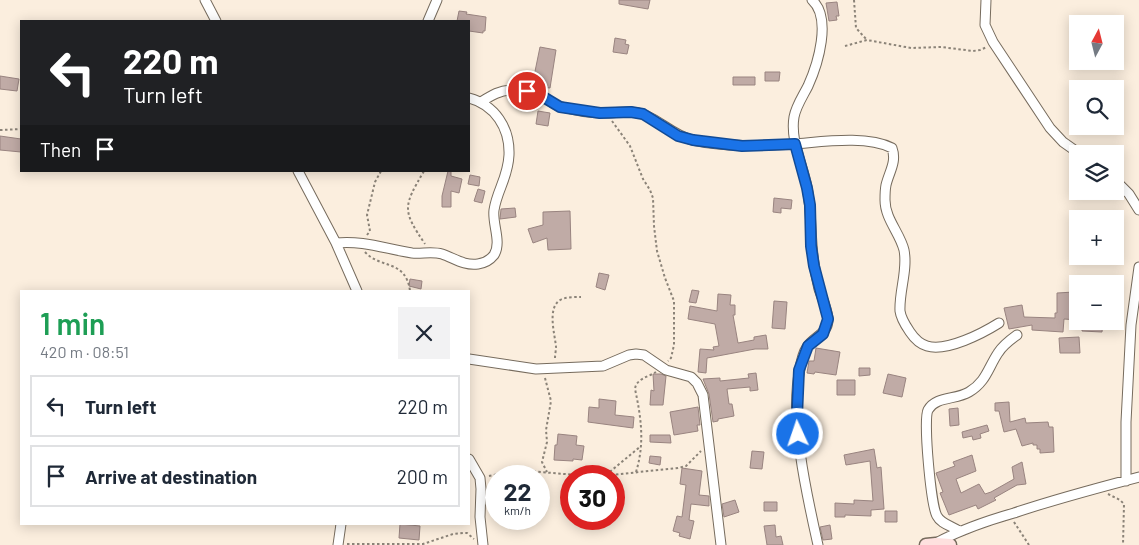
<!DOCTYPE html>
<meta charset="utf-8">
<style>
body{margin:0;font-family:Barlow,sans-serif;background:#f2f2f3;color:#1f2937;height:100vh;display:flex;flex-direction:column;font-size:19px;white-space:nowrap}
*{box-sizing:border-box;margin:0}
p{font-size:16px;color:#747a83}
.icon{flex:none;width:28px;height:28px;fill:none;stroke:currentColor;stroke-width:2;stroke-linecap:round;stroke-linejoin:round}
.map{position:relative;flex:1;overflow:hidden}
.sheet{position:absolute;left:20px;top:290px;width:450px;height:235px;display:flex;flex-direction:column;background:#fff;border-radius:0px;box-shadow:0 2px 12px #0003}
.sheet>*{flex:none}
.hud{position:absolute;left:20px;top:20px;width:450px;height:152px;border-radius:0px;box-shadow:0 2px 12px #0003;background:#202124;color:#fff;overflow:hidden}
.needle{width:32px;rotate:7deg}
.controls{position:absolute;left:1069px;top:15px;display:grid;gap:10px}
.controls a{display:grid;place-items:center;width:55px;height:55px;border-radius:0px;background:#fff;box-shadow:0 2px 12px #0003;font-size:25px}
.speed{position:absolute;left:485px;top:465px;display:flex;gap:10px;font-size:25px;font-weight:700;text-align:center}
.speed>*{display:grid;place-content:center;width:65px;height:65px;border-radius:50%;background:#fff;box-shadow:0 2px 12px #0003;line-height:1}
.speed small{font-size:12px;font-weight:400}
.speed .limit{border:8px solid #d22;background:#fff;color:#111}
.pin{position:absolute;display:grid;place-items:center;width:42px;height:42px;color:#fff;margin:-21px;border:2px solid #fff;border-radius:50%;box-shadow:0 1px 5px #0007}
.me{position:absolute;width:55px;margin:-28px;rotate:357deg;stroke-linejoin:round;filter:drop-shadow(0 0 4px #0008)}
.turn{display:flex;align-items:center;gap:18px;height:105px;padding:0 20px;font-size:22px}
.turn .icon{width:65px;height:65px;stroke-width:2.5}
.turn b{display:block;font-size:35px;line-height:42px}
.then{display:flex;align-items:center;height:48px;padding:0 20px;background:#0003;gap:10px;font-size:19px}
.round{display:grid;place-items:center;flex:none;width:52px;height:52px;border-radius:0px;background:#f2f2f3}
.head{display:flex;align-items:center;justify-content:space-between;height:85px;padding:0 20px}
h1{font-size:30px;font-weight:600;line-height:38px;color:#1e9e55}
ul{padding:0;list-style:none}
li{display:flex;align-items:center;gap:15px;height:62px;margin:0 10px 8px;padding:0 10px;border:2px solid #e0e1e3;border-radius:0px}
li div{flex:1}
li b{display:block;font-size:19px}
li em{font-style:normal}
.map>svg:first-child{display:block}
.building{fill:#c0aba6;stroke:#998480}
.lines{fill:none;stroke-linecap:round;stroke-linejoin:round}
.minor-casing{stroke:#766b5d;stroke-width:11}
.secondary-casing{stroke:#766b5d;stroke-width:15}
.path{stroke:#8b8378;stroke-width:2;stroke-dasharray:2.5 2.5;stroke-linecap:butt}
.minor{stroke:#fff;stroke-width:9}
.secondary{stroke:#fee1df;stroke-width:12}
.route-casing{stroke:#114b97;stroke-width:12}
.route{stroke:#1a73e8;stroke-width:9}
</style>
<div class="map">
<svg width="1139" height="545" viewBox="0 0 1139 545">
<rect width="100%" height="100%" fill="#fbeede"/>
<!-- building -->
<path class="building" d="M619,0H650L648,9L619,4Z
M837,2L839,16H836L837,20L829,21L826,3Z
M459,11L467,12L466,14L486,17L485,31H483V33L469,31V21H457Z
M615,38L626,40L625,44L629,45L627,54L613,52Z
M540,47L556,50L550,88L532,86Z
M765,72H780L779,81H765Z
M0,76L19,79L17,91L0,89Z
M733,77H755V85H733Z
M538,111L550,113L548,126L536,124Z
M0,136L21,139V152L0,150Z
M448,171H451V176L462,179L459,193L451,191V207H442V196Z
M470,175L480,177L479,186L468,184Z
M478,189L485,191L482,203L474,201Z
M774,198L792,200L791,209L781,208V213L773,212Z
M515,208L516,217L500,219L501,209Z
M570,211L571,249L548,250L547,238L533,243L528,229L543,225V212Z
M599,273L609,275L605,290L596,287Z
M410,279L422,281L421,289L409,286Z
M692,290L699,291L696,303L689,302Z
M1074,292L1075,310H1078V320L1064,319L1063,332L1032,330V325L1009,329L1004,308L1022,305L1024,317L1055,318V313H1057V293Z
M718,294L731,295L730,305H735V315H733L738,343L754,340V337L766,335L768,349H755L707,358L706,373L698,372L700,349L714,350L713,347L719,346L715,324L688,319L690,306L717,311Z
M774,301L787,302L785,329L772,328Z
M1083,321H1103L1102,332L1082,331Z
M1079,337L1080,353H1060L1059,338Z
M816,348L840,352L836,375L815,372L814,374L807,373L809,361H814Z
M859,368H870V375L859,376Z
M756,373L758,390L750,391V387L727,389L729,404H732L734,416L718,419V421L713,422L709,394L703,379L720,378V381L749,378L748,374Z
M653,374H661L666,376L663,405H650L651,390L654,391Z
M888,374L906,378L902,397L883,393Z
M837,380H855V395H837Z
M599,399L616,401L615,415L634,417L633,428L588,422L589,407L599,408Z
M1009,402L1010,422L1025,418L1026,423L1048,422L1049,427H1053L1054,452L1040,453V449H1037V445H1033V443L1022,446L1016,429L1004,432L999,411H995V403Z
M698,407L700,425H697L698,431L674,435L670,412Z
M958,408L959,425L950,426L949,409Z
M987,425L989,431L980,434L981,438L973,440L972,436L963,438L962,432Z
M558,434L577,436L576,445L584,446L582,460L573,459V461L554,460L555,445H557Z
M650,435H670L671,443L650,442Z
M874,449L877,468L881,467L884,509L871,510V516L845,515V517H835V503L854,504V500L873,501L870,461L846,465L844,455Z
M752,451L764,452L762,469L750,468Z
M972,455L976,471L956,479L961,493L979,484L985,494L991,492L1014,479L1012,467L1022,462L1026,484L1017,485L994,498L996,500L978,509L976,505L949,515L940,493L943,492L936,473L955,466L953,462Z
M650,456L661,457L660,465L649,463Z
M682,468L702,471L699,495L709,496V506L691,504L689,520L694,521L690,539L679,536L680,533L673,531L677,516L682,517L686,485L680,484Z
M735,500L739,512L724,517L722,504Z
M764,502H777V511H764Z
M885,511H897V522H885Z
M400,524L420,526L419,540L399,538Z
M775,525L776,537L781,536L783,545H767L764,526Z
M830,525L832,539L823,540L820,527Z"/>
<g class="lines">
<!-- minor casing -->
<g class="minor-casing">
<path id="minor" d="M205,0L216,21
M812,0C832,18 818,64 808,86C803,96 796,106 794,117C790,141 803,165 807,187C812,212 810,238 814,263C815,271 817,280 819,289C822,298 827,308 828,318C829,334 814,336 807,347C803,353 801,362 800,369C789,418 807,496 818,545
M986,0L985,25L993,42L1050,128L1063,142L1080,154
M428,21L437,0
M481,102C492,95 500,90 513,90C523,90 533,91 542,96C549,100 555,106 562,107C574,110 587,113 600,113C615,114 630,109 645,115C662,122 673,135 692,140C725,147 760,146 794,144C822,142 866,135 892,148C897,162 889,172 886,185C885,190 885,195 885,200C885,219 900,233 904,250C908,270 899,291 900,311C901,319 906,326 910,332C914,338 920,344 927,346C947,352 983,333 999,323
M298,171L336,243L357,291
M1115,180L1129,194L1139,210
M336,243C362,240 386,249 412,253C422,254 432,251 442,254C454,258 464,266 478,264C485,263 490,260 494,255C502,242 492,224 494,210C497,190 508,178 509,155C510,128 495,105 469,98
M469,359L536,369L603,366L629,355L636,354L644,355L666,370L691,377L697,383L703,395L721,545
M469,459L480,478L481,489L480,517L483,545
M1126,481V422L1131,325L1139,267
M959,531C952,526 941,524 937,516C931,506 923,420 928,410C936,396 956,400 969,392C986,382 988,368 998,353C1003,345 1010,340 1017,335
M936,543C962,529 986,521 1014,513C1055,499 1097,488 1139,477
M338,545L341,524"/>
</g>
<!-- secondary casing -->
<g class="secondary-casing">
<path id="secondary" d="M926,545L936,544L950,545"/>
</g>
<!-- path -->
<path class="path" d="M854,0L856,28L867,40
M845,46L867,40L911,48L941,47L973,51L980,50L987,47
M612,121L630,146L643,179L650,190L653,198L654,226L657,251L665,278L674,301V345L671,358L668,361
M0,130L21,129
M424,171C403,207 402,210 425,244
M367,235L370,231L367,215L375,182L381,171
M365,252C380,269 406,259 410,291
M555,358C555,355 556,350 556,347C555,334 546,306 562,299C568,297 575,297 581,297
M545,378L551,401L546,430L547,442L542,462L547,472
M636,472C645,443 641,417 635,389C636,379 648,377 656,372
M606,475L641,446
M489,476L517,470L588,476
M601,476L678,468L686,466L701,451
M1108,494L1120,500L1124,504L1123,545
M1014,522L1029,545
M347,544H423L453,534L463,533H467L474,539"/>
<!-- minor -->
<use href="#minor" class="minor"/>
<!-- secondary -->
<use href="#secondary" class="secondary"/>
</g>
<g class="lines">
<!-- route casing -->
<g class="route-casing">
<path id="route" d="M527,91L540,95L560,107L600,113L631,112L643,114L678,136L693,140L742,146L795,144L807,188L810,205L811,246L814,266L828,319L823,334L808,346L799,370L797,416L798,434"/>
</g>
<!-- route -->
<use href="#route" class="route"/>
</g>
</svg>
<div class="controls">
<a><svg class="needle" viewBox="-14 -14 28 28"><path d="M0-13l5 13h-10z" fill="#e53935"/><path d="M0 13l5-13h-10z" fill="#747a83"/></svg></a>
<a><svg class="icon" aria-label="search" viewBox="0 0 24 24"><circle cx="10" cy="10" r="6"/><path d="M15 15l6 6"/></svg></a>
<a><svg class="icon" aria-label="layers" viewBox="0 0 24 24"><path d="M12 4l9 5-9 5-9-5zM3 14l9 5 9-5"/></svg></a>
<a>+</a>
<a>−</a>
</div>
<div class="speed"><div>22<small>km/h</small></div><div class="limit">30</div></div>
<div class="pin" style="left:527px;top:91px;background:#d93025"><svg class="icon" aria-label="arrive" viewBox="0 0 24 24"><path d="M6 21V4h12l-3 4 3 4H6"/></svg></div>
<svg class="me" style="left:798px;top:434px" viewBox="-20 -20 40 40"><circle r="17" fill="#1a73e8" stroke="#fff" stroke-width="3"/><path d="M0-11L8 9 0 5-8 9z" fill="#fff"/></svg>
<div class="hud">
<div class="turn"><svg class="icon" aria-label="left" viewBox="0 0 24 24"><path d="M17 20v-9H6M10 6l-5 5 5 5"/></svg><div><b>220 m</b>Turn left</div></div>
<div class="then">Then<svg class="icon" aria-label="arrive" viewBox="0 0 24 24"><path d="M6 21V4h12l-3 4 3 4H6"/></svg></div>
</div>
<section class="sheet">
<div class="head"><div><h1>1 min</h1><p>420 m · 08:51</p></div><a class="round"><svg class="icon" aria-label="close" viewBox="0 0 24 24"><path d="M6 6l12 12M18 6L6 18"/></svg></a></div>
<ul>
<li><svg class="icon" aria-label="left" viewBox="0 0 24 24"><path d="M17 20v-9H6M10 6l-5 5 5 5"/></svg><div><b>Turn left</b></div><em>220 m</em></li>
<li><svg class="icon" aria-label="arrive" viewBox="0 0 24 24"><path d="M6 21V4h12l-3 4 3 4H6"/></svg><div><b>Arrive at destination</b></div><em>200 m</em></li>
</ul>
</section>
</div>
